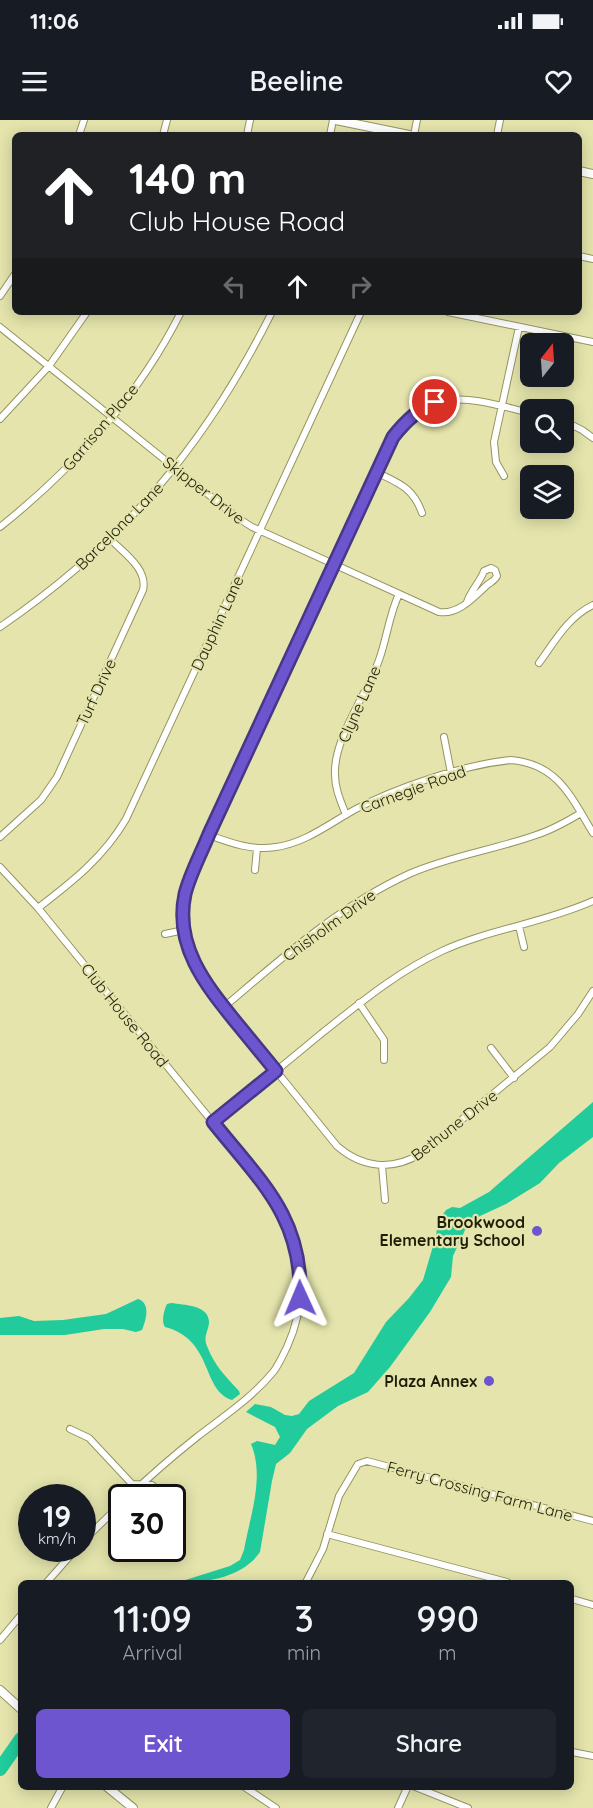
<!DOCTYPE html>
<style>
body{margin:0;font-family:Quicksand,sans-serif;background:#20242c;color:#f1f3f6;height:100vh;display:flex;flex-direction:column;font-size:22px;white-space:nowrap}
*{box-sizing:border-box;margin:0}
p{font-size:20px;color:#9ea1a6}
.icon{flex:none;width:33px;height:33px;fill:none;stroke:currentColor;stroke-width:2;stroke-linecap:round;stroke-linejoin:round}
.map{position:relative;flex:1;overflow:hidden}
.panel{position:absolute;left:18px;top:1460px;width:556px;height:210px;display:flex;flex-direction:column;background:#171b24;border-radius:9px;box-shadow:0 3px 15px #0003}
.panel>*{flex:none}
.top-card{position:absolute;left:12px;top:12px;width:570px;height:183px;border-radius:9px;box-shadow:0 3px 15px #0003;background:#202124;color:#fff;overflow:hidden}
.needle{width:39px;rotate:17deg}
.controls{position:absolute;left:520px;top:213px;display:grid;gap:12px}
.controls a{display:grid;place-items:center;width:54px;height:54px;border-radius:9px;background:#171b24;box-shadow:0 3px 15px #0003;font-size:30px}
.speed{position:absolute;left:18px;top:1364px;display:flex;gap:12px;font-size:30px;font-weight:700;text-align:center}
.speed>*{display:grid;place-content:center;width:78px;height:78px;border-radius:50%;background:#171b24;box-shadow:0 3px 15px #0003;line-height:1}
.speed small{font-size:15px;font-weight:400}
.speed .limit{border:3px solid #111;border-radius:9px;background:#fff;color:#111}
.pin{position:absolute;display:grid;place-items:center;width:51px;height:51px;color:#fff;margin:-26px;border:3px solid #fff;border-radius:50%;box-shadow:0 2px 6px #0007}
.me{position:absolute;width:66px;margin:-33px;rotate:359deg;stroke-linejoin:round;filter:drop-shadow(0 0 4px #0008)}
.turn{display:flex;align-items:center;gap:21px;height:126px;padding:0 18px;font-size:27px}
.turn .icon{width:78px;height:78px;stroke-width:2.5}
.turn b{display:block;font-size:42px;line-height:51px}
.lanes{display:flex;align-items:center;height:57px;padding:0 18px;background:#0003;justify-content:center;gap:30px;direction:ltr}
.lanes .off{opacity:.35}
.eta{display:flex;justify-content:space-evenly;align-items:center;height:102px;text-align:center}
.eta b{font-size:36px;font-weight:600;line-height:42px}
.cta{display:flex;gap:12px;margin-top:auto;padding:12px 18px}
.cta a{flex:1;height:69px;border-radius:9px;background:#6d55cf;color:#fff;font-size:24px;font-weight:600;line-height:69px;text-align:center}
.cta a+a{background:#20242c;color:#f1f3f6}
.status{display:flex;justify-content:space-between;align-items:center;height:42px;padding:0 30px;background:#171b24;direction:ltr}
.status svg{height:16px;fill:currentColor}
header{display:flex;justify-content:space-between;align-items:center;height:78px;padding:0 18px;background:#171b24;font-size:27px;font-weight:600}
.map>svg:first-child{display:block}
.water{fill:#21cb9b}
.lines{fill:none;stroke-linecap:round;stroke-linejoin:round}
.river{stroke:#21cb9b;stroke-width:14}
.street-casing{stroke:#959560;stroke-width:8}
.secondary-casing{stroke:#959560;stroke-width:10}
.street{stroke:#fff;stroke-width:6}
.secondary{stroke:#fff;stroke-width:8}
.route-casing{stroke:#473787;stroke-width:15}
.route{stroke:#6d55cf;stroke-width:10}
.poi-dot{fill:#6d55cf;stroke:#e4e4ac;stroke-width:2}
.labels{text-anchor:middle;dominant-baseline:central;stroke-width:4.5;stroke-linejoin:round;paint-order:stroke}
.street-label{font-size:16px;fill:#1e1e08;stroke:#e4e4ac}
.poi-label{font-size:16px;font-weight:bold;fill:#1e1e08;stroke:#e4e4ac;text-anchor:end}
</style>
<div class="status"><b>11:06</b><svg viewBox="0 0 49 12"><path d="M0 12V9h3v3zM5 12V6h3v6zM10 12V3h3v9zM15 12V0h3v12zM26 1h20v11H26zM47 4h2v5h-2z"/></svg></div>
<header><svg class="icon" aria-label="menu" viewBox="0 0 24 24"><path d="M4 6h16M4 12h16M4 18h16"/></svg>Beeline<svg class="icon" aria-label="heart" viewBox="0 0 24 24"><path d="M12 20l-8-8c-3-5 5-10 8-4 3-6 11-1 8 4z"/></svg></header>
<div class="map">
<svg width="593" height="1688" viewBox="0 0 593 1688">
<rect width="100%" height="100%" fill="#e4e4ac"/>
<!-- water -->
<path class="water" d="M593,982V1017L559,1043L540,1063L506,1084L480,1096L465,1110L453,1136L451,1157L430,1192L390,1247L368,1272L338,1286L307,1309L290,1333L276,1344L272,1361L260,1432C243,1457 207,1463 179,1462L230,1446L240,1440L244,1430C250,1396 265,1357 251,1324L257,1321L275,1325L280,1317L275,1307L246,1292L255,1284L271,1287L285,1295L292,1296L299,1294L309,1281L354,1253L386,1202L409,1178L423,1160L436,1116L438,1101L446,1090L452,1087L460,1088L489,1072Z
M138,1179C151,1183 146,1200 142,1210L136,1212L123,1209H104L65,1215H0V1198L19,1196L34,1201L63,1200L106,1194Z
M171,1183C184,1185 210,1185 209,1203C208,1212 203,1217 207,1226C214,1245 226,1257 239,1271L240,1274L232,1280C201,1270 214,1220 165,1207C161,1201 164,1190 167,1184Z"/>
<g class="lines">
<!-- river -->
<path class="river" d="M0,1649L21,1619"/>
<!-- street casing -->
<g class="street-casing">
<path id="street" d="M79,15L84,0
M163,15L167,0
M247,15L250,0
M330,15L333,0
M414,15L417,0
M497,15L500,0
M579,136L593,139
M0,176L15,154
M448,192L593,222
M0,207L175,348L238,398L252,407L439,492C458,495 473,478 486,466C490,462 494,462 497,456L495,450L491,448L484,451C480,462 471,470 467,482
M419,271L427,285
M531,293C474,280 434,262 393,317L209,715L189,761L183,787V800L186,823L200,857L337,1026C362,1048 392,1051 420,1034L550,927L578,894L593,871
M0,299L49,246L87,192
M564,301L582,310L593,318
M376,352C398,363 413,367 422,393
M504,356L496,342L494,322L519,207
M0,407C73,349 139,276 181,192
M0,507C124,422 205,326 272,192
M539,543C555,521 568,497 593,485
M444,617L451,653
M346,695C341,682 335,669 335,655C333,619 367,574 379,540C387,518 389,495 399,474
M209,715C231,723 252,731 276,727C305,723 329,704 354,690C397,667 463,645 511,640C558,644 571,677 593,713
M0,717L41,680L57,657L143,470C148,449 124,433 110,419
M0,747L38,788L268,1070C301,1118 312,1172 287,1227C283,1235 279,1244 274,1251C252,1278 224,1296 197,1317C173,1336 150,1356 128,1377
M255,750L257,728
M38,788C72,762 104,737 126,699L361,192
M519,806L524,827
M165,814L184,810
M359,883L384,920V940
M224,887C282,838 339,786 409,754C450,736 494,730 536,715C552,710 566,702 581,693
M491,928L514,958
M213,1002C249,973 286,943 322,913C360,883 397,852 442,831C490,809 544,803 593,781
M382,1046L385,1080
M70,1309L89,1318L132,1364L152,1365L165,1377
M172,1386L181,1395
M327,1414L507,1462
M82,1422L122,1383
M47,1462L77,1428
M306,1462L323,1429L339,1376L358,1344L367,1341L593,1401
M572,1479L593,1485
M0,1520L21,1495
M572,1632L593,1636
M243,1666L276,1688
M413,1666L468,1688
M51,1688L63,1666
M398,1688L408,1666"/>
</g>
<!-- secondary casing -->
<g class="secondary-casing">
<path id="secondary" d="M336,0L409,15
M579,51L593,54
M0,1570L21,1589
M106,1666L133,1688"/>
</g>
<!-- street -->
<use href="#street" class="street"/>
<!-- secondary -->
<use href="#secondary" class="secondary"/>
</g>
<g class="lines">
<!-- route casing -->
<g class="route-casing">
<path id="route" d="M300,1178C303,1097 260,1061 213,1002L276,951C262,934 249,918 235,901C205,864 174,825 185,774C190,754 201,734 209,714L393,317C404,303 418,289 435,282"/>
</g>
<!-- route -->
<use href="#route" class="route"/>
</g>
<!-- markers -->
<g class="poi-dot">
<circle cx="537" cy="1111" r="6"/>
<circle cx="489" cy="1261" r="6"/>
</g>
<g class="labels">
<!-- street labels -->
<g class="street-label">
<text transform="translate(100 307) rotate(-50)">Garrison Place</text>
<text transform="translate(204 370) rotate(38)">Skipper Drive</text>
<text transform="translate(119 406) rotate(-45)">Barcelona Lane</text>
<text transform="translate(217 503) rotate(-65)">Dauphin Lane</text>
<text transform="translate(96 572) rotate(-65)">Turf Drive</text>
<text transform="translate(359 584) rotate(-66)">Clyne Lane</text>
<text transform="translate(413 669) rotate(-20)">Carnegie Road</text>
<text transform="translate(329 805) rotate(-36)">Chisholm Drive</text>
<text transform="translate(125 895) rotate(51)">Club House Road</text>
<text transform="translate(454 1005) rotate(-38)">Bethune Drive</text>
<text transform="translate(480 1371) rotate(15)">Ferry Crossing Farm Lane</text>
</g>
<!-- poi labels -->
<g class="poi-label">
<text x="525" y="1102">Brookwood<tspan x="525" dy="18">Elementary School</tspan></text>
<text x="477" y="1261">Plaza Annex</text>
</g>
</g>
</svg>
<div class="controls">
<a><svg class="needle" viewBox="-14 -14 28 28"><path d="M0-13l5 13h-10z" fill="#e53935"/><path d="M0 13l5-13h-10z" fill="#9ea1a6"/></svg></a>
<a><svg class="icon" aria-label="search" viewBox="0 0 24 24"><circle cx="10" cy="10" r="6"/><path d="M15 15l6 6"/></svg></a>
<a><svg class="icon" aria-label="layers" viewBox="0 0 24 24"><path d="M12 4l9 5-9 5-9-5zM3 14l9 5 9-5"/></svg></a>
</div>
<div class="speed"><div>19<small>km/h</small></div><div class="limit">30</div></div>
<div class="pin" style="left:435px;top:282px;background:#d93025"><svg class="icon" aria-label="arrive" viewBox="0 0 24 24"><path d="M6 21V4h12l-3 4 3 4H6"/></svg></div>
<svg class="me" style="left:300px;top:1178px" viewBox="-20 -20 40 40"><path d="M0-17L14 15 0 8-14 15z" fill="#6d55cf" stroke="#fff" stroke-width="4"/></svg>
<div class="top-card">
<div class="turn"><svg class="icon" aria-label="ahead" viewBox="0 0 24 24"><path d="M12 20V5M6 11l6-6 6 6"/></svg><div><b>140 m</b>Club House Road</div></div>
<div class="lanes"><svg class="icon off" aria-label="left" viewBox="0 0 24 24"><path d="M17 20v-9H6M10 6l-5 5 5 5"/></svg><svg class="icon" aria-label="ahead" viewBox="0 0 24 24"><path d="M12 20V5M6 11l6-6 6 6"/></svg><svg class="icon off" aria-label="right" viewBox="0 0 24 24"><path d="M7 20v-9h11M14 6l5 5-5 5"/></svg></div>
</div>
<section class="panel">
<div class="eta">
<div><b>11:09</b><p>Arrival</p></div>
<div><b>3</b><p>min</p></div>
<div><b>990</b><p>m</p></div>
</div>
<div class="cta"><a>Exit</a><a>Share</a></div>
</section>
</div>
